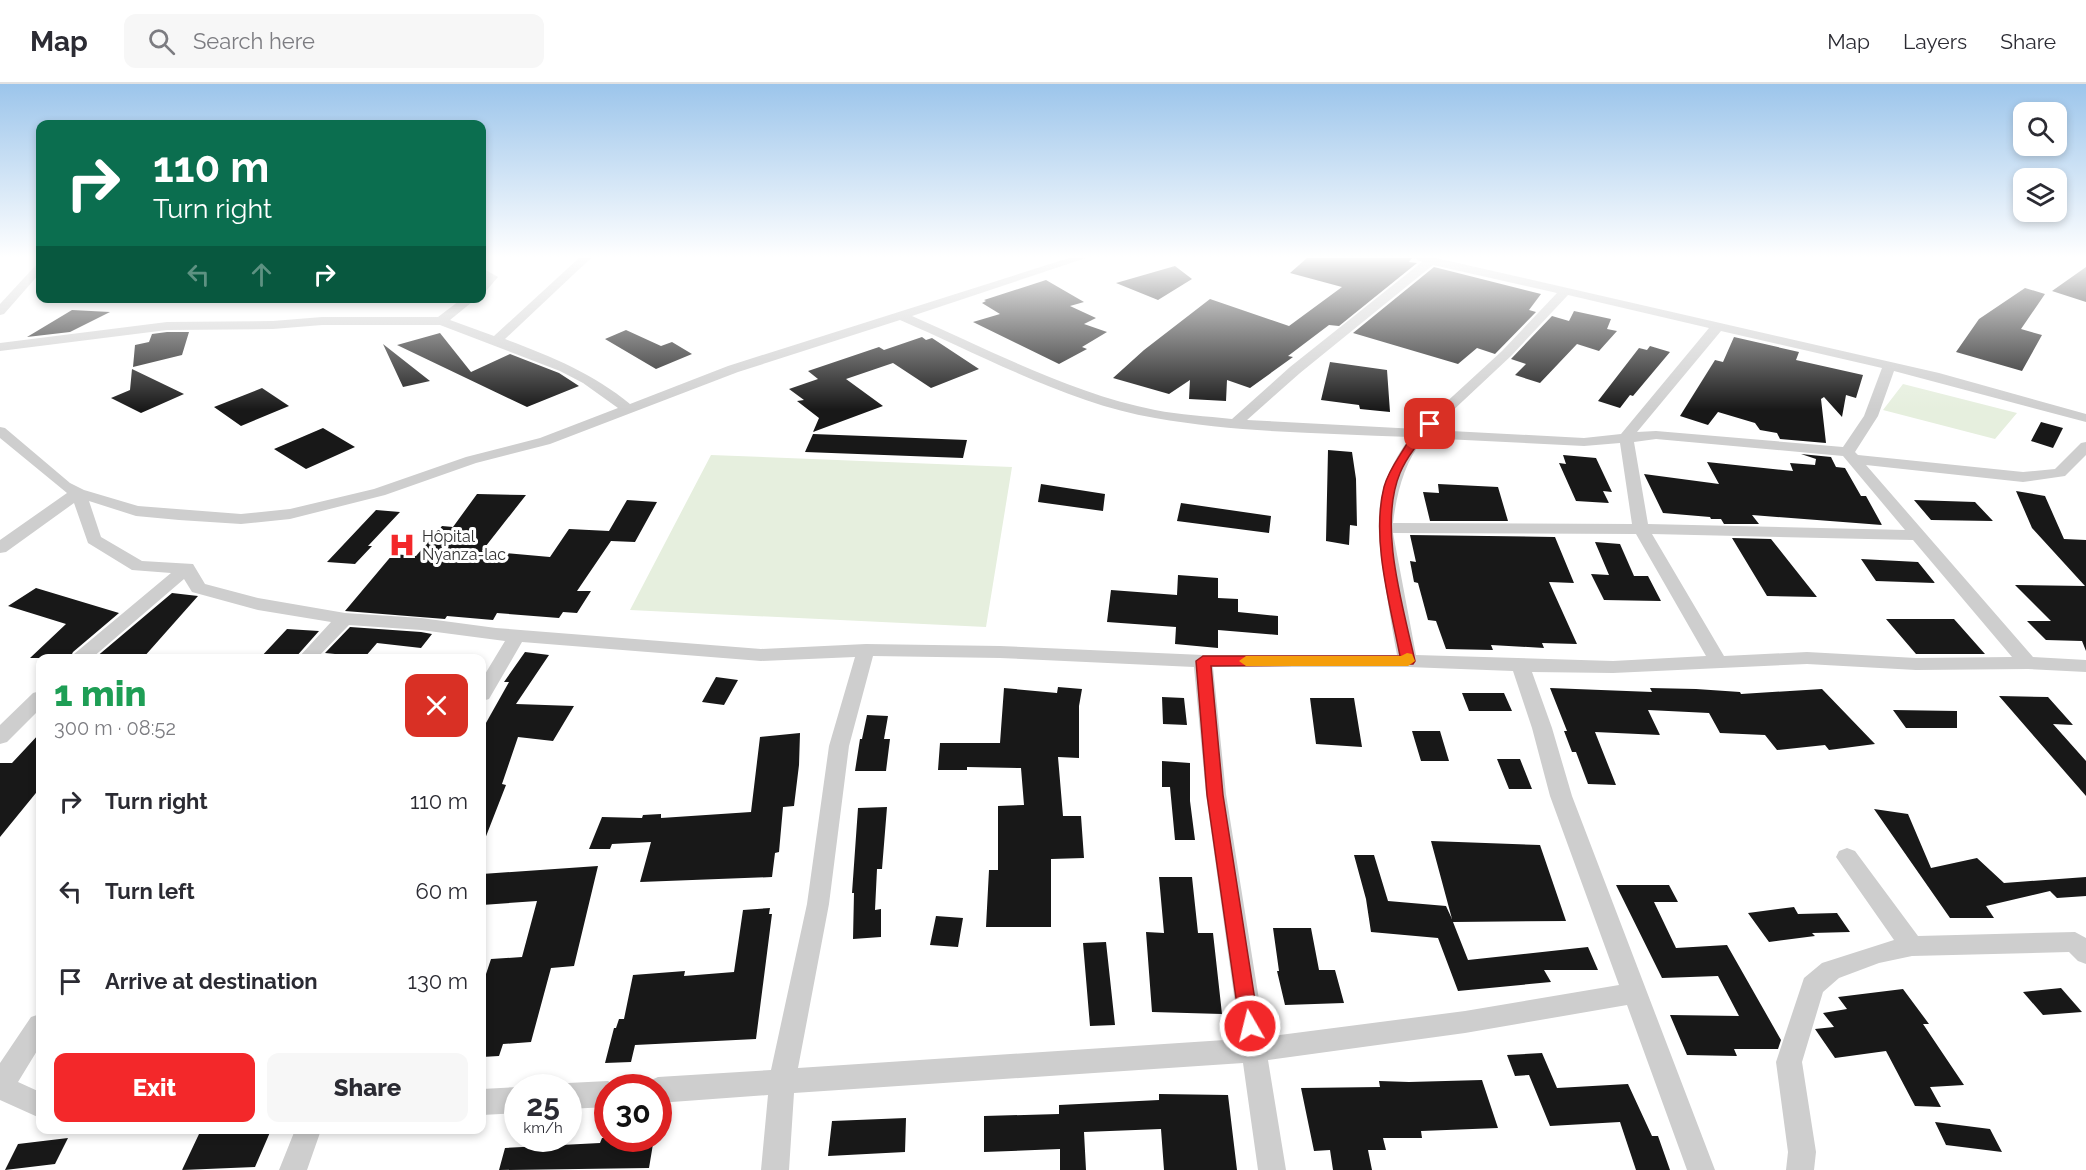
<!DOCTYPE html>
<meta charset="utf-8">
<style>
body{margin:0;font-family:Raleway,sans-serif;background:#f7f7f7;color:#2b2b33;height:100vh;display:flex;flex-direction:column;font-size:22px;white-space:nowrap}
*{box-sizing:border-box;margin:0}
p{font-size:20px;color:#7c7c81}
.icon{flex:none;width:33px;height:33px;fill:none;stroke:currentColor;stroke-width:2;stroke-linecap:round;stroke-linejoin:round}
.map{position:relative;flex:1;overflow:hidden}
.details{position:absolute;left:36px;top:570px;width:450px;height:480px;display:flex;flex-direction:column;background:#fff;border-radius:12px;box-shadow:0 3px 9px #0003}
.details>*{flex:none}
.guide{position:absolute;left:36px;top:36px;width:450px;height:183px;border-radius:12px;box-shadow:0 3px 9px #0003;background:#0b6e4f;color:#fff;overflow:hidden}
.buttons{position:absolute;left:2013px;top:18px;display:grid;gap:12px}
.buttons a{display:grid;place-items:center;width:54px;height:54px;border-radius:12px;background:#fff;box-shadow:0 3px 9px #0003;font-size:30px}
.speed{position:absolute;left:504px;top:990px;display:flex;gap:12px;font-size:30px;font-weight:700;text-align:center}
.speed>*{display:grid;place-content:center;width:78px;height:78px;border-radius:50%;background:#fff;box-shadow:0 3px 9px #0003;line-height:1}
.speed small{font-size:15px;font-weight:400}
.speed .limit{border:9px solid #d22;background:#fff;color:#111}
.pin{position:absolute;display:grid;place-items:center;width:51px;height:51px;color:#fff;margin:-26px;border-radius:12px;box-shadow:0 3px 9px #0006}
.me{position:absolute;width:66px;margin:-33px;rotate:352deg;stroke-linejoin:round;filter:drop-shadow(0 0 4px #0008)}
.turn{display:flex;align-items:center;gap:21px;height:126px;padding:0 18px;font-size:27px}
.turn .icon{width:78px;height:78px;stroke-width:2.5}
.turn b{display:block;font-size:42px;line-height:51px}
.lanes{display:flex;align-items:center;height:57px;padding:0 18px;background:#0003;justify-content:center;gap:30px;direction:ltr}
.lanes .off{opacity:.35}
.round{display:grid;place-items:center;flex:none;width:63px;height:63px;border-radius:12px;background:#f7f7f7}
.head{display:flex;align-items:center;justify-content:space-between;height:102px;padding:0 18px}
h1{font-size:36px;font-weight:800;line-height:45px;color:#1e9e55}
.cta{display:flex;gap:12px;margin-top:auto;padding:12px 18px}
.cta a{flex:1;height:69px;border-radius:12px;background:#f3282a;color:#fff;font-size:24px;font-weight:800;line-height:69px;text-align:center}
.cta a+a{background:#f7f7f7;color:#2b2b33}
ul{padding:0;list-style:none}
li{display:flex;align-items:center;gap:18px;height:90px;padding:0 18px}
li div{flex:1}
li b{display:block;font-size:22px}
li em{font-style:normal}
header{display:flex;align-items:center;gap:36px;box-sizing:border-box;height:84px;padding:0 30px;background:#fff;border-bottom:2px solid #e1e1e2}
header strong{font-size:28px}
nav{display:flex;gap:33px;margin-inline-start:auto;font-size:21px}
.search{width:420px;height:54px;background:#f7f7f7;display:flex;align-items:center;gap:15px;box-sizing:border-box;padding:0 21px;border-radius:12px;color:#7c7c81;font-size:22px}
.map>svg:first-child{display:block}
.green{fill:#e6efde}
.building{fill:#181818}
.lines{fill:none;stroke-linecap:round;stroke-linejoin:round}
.minor{fill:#cecece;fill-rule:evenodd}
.route{fill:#f3282a;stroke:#9e1a1b;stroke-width:1.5}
.slow{fill:#f59e0b}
.labels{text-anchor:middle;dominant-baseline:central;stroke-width:6;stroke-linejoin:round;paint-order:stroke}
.poi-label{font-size:16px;fill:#313131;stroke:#fff;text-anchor:start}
</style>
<header>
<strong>Map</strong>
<div class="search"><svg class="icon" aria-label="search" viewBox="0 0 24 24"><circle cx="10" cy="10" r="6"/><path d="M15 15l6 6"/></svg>Search here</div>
<nav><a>Map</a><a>Layers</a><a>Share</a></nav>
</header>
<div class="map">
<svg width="2086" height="1086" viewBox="0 0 2086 1086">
<rect width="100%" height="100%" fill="#fff"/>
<!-- green -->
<path class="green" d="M1903,300L2017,329L1995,355L1883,326Z
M711,371L1012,383L986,543L630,526Z"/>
<!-- building -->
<path class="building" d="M1307,174H1412L1409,178L1417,179L1339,242L1329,241L1288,272L1293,273L1250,304L1227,296L1226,317L1189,315L1190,296L1169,310L1113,294L1144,266L1210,215L1289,242L1342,203L1290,189Z
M1175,182L1192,195L1158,216L1116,199Z
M1434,183L1541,210L1529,226L1536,228L1495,270L1477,264L1458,280L1353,249Z
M2086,183V218L2052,207Z
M1046,196L1084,218L1070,222L1096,234L1084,240L1107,248L1082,263L1087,265L1059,280L973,238L1000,230L982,219L986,217L984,216Z
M2025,204L2045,210L2021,245L2042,251L2022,287L1956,268L1979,235Z
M72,226L110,228L70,248L27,253Z
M1574,227L1611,235L1607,245L1617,247L1599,267L1577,260L1540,299L1515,291L1526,280L1511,275L1552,232L1569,237Z
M626,246L661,262L672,258L692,270L656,285L605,255Z
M167,248H189L182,271L133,283L135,261L149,258L152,250Z
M440,249L471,288L510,270L559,289L579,302L527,323L397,261Z
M922,253L926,256L932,254L979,285L931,304L893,279L846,295L883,322L813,348L819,334L797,317L804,316L789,305L818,295L808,287L879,263L884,266Z
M1734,253L1799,268L1796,276L1863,291L1856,314L1846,311L1842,333L1824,313L1821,315L1826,359L1780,355L1777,349L1760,346L1755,339L1718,328L1708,341L1680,332L1715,276L1723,278Z
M383,260L430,297L403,303Z
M1650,262L1670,268L1633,312L1630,311L1620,324L1598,317L1639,264L1647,266Z
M1330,278L1387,286L1390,328L1360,325L1359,321L1321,316Z
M132,285L184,310L141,329L111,314L130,306Z
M262,304L289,322L241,342L214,323Z
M2041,338L2063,344L2053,364L2031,357Z
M323,344L355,363L306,385L274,365Z
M813,350L967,356L963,374L805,368Z
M1328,366L1352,368L1356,395L1357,442L1350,441L1349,461L1326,457Z
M1801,370L1831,373L1836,383L1845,384L1861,412H1866L1882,441L1752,431L1759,440H1724L1721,435H1711L1710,433L1663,429L1644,390L1719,400L1707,378L1793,387L1790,379L1815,381L1816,375Z
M1563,371L1596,374L1612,408L1603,407L1609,419L1576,417L1559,379L1566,380Z
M1041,400L1105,410L1103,427L1038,418Z
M1438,400L1498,403L1508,437H1430L1423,408L1439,409Z
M2016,407L2045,412L2064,455L2086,456V567L2082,557L2046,556L2027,537H2051L2015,501L2085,502L2032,444Z
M477,410L526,411L482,467L550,473L569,445L609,447L627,416L657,418L635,458L611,457L577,507H591L577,529L563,528L559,534L497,529L493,536L447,532L445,535L345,527L393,470L416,472L442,442L453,443Z
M1914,416L1975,418L1993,437L1931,436Z
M1181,419L1271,432L1269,449L1177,437Z
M376,426L400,428L368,462H372L355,480L327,478Z
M1410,451L1555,453L1574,499L1549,498L1577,560L1542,559L1544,564L1491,561L1493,566L1446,565L1436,537L1428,536L1418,499L1414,498L1410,477L1416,478Z
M1732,454L1771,455L1817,513L1767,512Z
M1595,458L1620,460L1634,492H1648L1661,517L1604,516L1591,490L1609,491Z
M1861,475L1918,478L1935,499L1876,497Z
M1178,491L1218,494V514L1238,515V528L1278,532V551L1218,546V564L1175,560L1176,543L1107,538L1111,506L1177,511Z
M36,504L119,529L73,568L70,574H30L66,540L8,522Z
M172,509L198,512L143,574H95Z
M1886,535H1954L1985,570H1916Z
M350,543L421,548L432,550L421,564L377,559L365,573L325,569Z
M287,545L319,547L295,574H260Z
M525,568L549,571L516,620L574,622L553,657L518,653L502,700L506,701L483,760H482V646L509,598H504Z
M716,593L738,596L724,621L702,618Z
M1058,603L1082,605L1079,622V674L1058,673L1063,732H1081L1084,774L1051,775V843H986L989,786H998V722L1024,721L1021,684L967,683V686H938L940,659H1000L1004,604L1057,609Z
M1550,604L1652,608L1650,604L1696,605L1740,608L1741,610L1822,605L1875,660L1829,666L1825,661L1777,666L1765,651L1720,649L1709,629L1648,626L1660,651L1595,648L1616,701L1588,700L1576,668H1572L1564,647H1567Z
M1462,609H1504L1512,627H1469Z
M1999,612L2048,613L2073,641L2053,640L2086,677V712Z
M1162,613L1184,614L1187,641L1163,640Z
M1310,614H1354L1362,663L1316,660Z
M1893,626L1957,627V644H1906Z
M867,631L888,632L884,655H890L886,687H855L860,655H862Z
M1412,647H1440L1449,677H1421Z
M40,649V704L0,753V679H12Z
M800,649L799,681L794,722L783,723L779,768L775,769L772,793L640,798L651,758L612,760L610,765H589L602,733L642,734L643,731L661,730V734L751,728L760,653Z
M1497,675H1520L1532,705H1509Z
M1162,677L1190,679V717L1195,756H1175L1170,703H1162Z
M887,723L882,785H877L875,826L881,825V853L853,855L854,809H852L858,724Z
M1874,725L1908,730L1931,784L1977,774L2004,799L2086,793V812L2057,814L2050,807L1986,822L1994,834H1950Z
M1431,757L1540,761L1566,837L1453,838L1468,876L1588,863L1598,886H1544L1551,898L1458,907L1438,854L1371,848L1366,815L1354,771H1374L1388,817L1446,822L1452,835Z
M598,782L574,882L551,884L531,958L503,960L499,972L482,973V896H484L491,875L522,873L537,817L482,821V790Z
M1159,793H1192L1198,849H1213L1222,930L1152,928L1146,848L1164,849Z
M1616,801H1669L1678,818H1654L1676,864L1727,861L1781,956L1778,965H1734L1737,972L1687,971L1670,931L1739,932L1718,892L1662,894Z
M1794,823L1798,830L1837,829L1850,848L1812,849L1815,852L1769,858L1748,829Z
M770,824L769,830H772L756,955L635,961L631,978L605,979L614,944H616L619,935H624L633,891L685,887L684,892L734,888L743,826Z
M936,832L963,834L958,863L930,861Z
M1273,844H1311L1319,886H1335L1344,919L1285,921L1277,887H1279Z
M1106,858L1115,941L1090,942L1083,859Z
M2061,904L2082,928L2043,931L2023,908Z
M1903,905L1929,940H1923L1964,1001L1930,1003L1941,1023L1915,1022L1886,967L1835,974L1815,945L1834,943L1823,929L1847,925L1838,913Z
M1542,969L1557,1004L1628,1000L1652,1052H1658L1670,1086H1636L1620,1038L1550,1042L1529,991L1515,992L1507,971Z
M1482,996L1498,1044L1421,1047L1422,1054H1383L1386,1066H1368L1372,1086H1333L1330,1066L1314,1067L1301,1004L1380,1003L1379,997L1409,998Z
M1159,1010L1228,1011L1237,1086H1164L1161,1045L1084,1048L1086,1086H1060V1065L984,1068V1032L1059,1030V1021L1159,1016Z
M906,1034L905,1068L828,1072L832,1037Z
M1935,1038L1990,1045L2002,1068L1946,1061Z
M271,1046L255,1083L182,1086L199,1050Z
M68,1054L55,1080L5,1086L18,1060Z
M602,1054H654L649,1084L499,1086L505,1064L600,1059Z"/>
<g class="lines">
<!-- minor -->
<path class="minor" d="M579,174H591L505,255C550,272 593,289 630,320L728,282L1069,174H1086L912,232C990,266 1070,309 1155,326C1180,331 1206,332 1232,335L1290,283L1422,178L1414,174H1436L1939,289L2086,330V338L1894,287L1878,332L1855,368L1858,371L2023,388L2055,385L2081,359L2086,358V371L2065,392L2023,398L1866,381L2033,573L2086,576V588L2028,585L1916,586L1807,580L1613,589L1532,588L1552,644L1572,712L1715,1086H1687L1627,921L1465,949L1268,976L1286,1086H1258L1243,979L794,1009L789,1086H761L768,1011L658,1019V1004H646L649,997L658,993L771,986L807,820L829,662L855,573L761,577L522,558L489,615L482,617V595L505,557L421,546L349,541L317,574H298L331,538L258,526L192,508L184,495L92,574H72L74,570L171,489L132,486L88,459L74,419L6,468L0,469V456L67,409L0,354V343L5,344L70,399L84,406L138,422L241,430L290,425L374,405L466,373L540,354L618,324L583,299L560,287L440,241H322L273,245L167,246L0,267V259L167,238L273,237L322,233H438L463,214H477L450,236L494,252ZM1433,181L1557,209L1502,267L1417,345L1247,336L1300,289ZM1568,211L1709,244L1621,350L1584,354L1432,346L1511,272ZM900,236C979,270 1070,320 1155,334C1239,349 1325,349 1410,353C1374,404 1375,435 1384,493C1388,519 1392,545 1397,571H1203L1000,562L866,560L761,565L496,544L421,534L345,529L258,514L205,500L193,480L142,477L101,453L89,417L136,432L179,436L241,440L290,435L385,411L476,379L550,360L738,288ZM1721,247L1882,284L1864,332L1843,363L1656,347L1637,348ZM1424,354L1584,362L1620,359L1632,440L1393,439C1397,408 1404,379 1424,354ZM1656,355L1843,372L1905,446L1648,440L1634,358ZM1393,449L1636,450L1706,572L1613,577L1416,571ZM1652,450L1913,456L2012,573L1916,574L1807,568L1724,572ZM873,572L1000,574L1194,583L1206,710L1240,955L798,984L829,820L849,662ZM1213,583H1408L1513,587L1532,644L1550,712L1619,901L1465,927L1265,953L1226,710Z
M40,180V189L4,230L0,231V220L36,181Z
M482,184L498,193L486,207L482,208V197L485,194L482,192Z
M40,607V625L7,658L0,660V641L33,609Z
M1847,764L1855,767L1918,852L2075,848L2086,854V880L2078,877L2069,868L1912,872L1879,879L1839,894L1823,908L1802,978L1816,1068L1814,1086H1786L1788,1068L1776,978L1804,894L1822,879L1894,856L1836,773L1839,767Z
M40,930V962L18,998L40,1008V1034L0,1016V979L31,933Z
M608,997L618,1004H608V1023L568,1025V1004H558L568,999Z
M518,1003V1029L482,1031V1005Z
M295,1046H321L307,1086H279Z"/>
</g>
<!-- sky -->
<linearGradient id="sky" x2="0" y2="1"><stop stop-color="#9cc5eb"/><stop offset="0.53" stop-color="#fff"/><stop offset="1" stop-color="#fff" stop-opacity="0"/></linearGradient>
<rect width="2086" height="326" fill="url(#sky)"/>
<!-- route -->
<path class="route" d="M1430,336L1435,340C1422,355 1408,370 1400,389C1378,442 1403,522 1415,577L1413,580L1211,582L1223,711L1259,942L1257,949L1250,951L1243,949L1240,942L1207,711L1196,577L1203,572H1400C1390,520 1371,455 1384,403C1388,388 1397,376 1405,363C1411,353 1418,340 1430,336Z"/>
<!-- slow -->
<path class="slow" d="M1407,569L1412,570L1415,577L1408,582H1246L1239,577L1246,572H1401Z"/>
<!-- icons -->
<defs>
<g id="hospital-bare" transform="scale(2.07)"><path d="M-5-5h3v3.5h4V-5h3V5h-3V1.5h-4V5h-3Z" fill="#f3282a" stroke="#fff" stroke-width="2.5" paint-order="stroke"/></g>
</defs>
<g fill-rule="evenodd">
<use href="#hospital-bare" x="402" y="461"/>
</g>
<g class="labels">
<!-- poi labels -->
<g class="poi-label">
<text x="422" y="452">Hôpital<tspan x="422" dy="18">Nyanza-lac</tspan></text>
</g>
</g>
</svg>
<div class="buttons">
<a><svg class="icon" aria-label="search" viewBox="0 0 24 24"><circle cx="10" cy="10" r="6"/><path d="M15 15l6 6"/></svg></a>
<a><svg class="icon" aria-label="layers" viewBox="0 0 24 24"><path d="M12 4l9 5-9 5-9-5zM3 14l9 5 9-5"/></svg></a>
</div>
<div class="speed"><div>25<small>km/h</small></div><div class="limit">30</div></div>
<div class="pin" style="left:1430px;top:340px;background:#d93025"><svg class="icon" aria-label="arrive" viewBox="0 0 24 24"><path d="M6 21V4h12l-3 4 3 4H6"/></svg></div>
<svg class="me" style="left:1250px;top:942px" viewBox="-20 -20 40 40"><circle r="17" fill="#f3282a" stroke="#fff" stroke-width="3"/><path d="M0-11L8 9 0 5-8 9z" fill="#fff"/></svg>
<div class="guide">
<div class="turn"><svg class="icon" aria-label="right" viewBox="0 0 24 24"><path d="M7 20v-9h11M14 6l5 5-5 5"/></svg><div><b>110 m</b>Turn right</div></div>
<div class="lanes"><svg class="icon off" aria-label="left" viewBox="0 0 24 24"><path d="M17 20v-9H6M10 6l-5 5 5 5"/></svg><svg class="icon off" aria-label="ahead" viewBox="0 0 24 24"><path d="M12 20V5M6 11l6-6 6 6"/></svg><svg class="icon" aria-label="right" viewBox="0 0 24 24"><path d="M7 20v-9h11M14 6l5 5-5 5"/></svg></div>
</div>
<section class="details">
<div class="head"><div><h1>1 min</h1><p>300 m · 08:52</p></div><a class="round" style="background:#d93025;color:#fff"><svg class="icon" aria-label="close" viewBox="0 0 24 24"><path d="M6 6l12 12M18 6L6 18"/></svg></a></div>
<ul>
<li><svg class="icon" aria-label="right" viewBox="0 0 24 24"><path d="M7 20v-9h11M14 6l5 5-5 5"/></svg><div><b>Turn right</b></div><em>110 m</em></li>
<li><svg class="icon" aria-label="left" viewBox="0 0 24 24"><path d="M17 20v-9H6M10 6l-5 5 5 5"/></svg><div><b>Turn left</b></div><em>60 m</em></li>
<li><svg class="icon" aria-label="arrive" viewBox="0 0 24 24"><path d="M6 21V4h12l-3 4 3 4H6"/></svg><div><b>Arrive at destination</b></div><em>130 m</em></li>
</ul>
<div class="cta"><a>Exit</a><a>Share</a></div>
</section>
</div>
